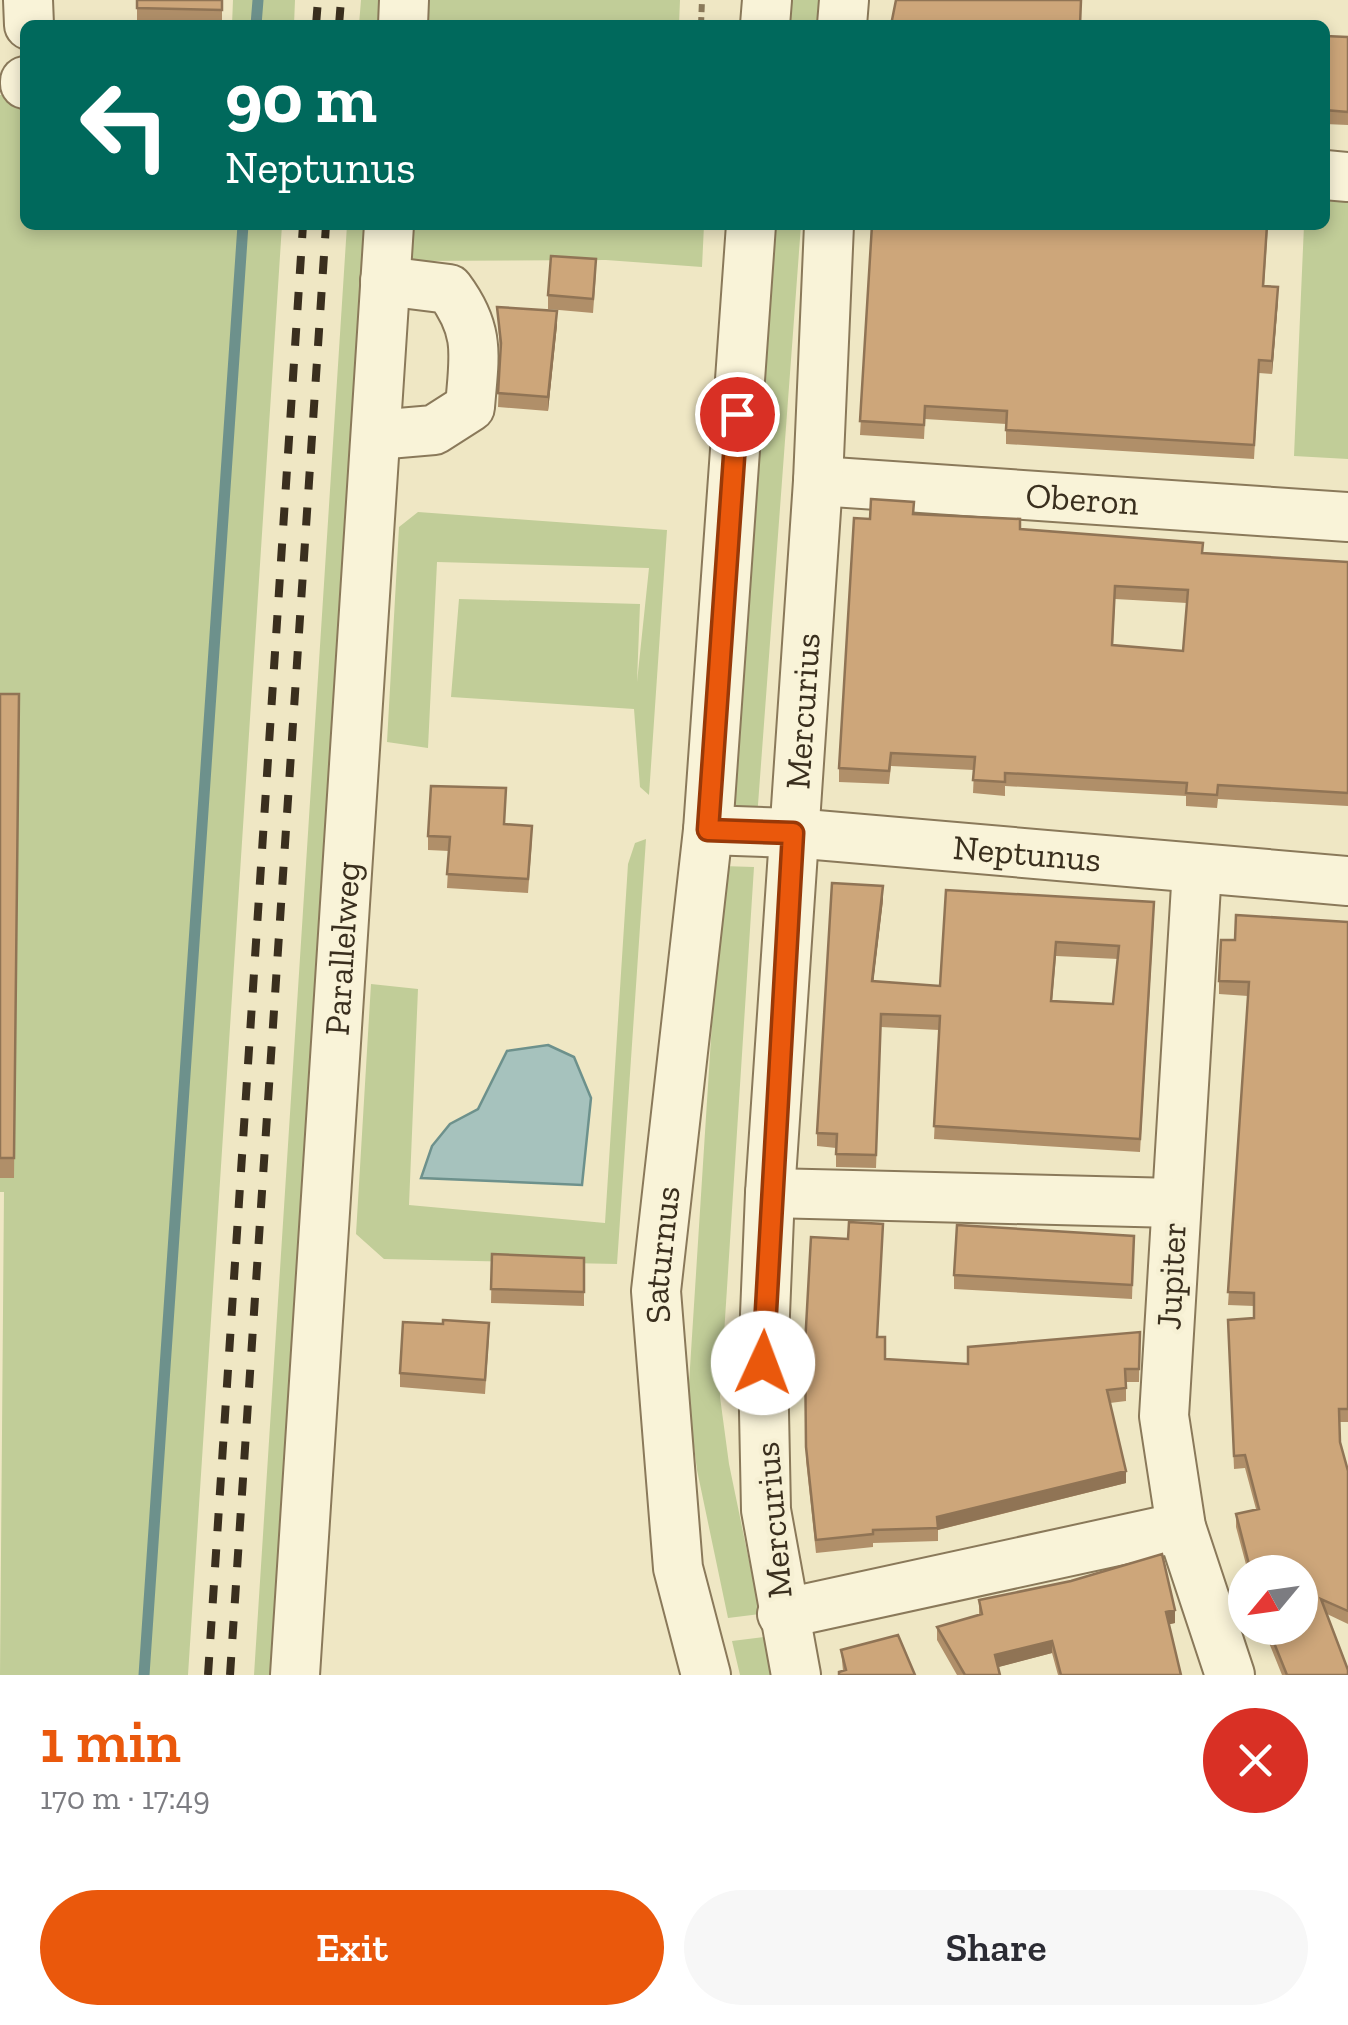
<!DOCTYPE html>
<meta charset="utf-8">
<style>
body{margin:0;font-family:"Zilla Slab",serif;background:#f7f7f7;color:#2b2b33;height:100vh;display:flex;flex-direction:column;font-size:38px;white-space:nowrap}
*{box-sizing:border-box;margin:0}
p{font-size:32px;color:#7c7c81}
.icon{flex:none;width:55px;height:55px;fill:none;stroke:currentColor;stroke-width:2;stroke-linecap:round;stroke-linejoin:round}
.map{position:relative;height:1675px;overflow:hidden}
.details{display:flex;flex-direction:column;background:#fff;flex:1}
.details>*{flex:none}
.banner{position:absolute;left:20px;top:20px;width:1310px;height:210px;border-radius:15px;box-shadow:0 5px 15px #0003;background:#00695c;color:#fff;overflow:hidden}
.needle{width:65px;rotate:241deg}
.buttons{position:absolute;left:1228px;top:1555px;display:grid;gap:20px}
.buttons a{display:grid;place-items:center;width:90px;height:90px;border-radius:50%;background:#fff;box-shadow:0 5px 15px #0003;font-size:50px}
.pin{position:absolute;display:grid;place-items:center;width:85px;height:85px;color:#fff;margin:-42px;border:5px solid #fff;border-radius:50%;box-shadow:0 2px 10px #0007}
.me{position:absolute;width:110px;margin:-55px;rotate:2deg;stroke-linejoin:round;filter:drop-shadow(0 0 8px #0008)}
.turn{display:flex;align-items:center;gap:35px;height:210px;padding:0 40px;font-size:45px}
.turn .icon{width:130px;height:130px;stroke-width:2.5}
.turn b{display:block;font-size:70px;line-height:85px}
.round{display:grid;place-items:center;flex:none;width:105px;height:105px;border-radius:52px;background:#f7f7f7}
.summary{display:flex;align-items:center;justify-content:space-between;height:170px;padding:0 40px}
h1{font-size:60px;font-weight:600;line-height:75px;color:#ea580c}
.button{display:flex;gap:20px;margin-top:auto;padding:20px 40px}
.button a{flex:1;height:115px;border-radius:60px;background:#ea580c;color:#fff;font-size:40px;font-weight:600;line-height:115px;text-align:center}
.button a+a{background:#f7f7f7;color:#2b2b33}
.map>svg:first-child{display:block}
.green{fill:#c1cd98}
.water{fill:#a6c2bd;stroke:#6d918c;stroke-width:2.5}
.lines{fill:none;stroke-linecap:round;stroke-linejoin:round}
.stream{stroke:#6d918c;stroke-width:11}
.minor-casing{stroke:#8a795a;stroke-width:52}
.path{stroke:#8a795a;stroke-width:6;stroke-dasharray:8 5;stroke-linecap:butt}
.minor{stroke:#f9f3d8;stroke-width:48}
.rail{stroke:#3a2f1e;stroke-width:8;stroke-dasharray:18 18;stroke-linecap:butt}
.wall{fill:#b08f69;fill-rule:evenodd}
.shaded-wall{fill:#907455}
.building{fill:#cda67a;stroke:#907455;stroke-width:2.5;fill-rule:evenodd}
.route-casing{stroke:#983908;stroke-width:25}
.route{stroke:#ea580c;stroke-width:18}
.labels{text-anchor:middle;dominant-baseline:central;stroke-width:9;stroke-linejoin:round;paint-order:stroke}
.street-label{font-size:35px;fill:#3a2f1e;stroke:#f6f0d4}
</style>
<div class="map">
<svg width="1348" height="1675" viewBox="0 0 1348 1675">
<rect width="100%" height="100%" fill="#efe7c4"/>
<!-- green -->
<path class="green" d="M233,0H295L294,25H232Z
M361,0H394L392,25H359Z
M422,0H680L679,25H421Z
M779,0H823L819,25H783Z
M0,95H25V225H282L188,1675H0L4,1192H0Z
M1325,201L1348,202V459L1294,456L1304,225H1325Z
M347,225H379L283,1675H254Z
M412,225H704L702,267L606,260L411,261Z
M765,225H801L757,818L725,817Z
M418,512L667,530L649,795L640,787L634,709L451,697L459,599L640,604L637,682L649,568L437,562L428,748L387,742L399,527Z
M646,839L617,1264L384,1259L356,1234L371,984L418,989L409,1205L605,1223L628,864L635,843Z
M722,866L754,867L720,1397L729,1464L760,1614L728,1618L697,1470L688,1399Z
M765,1637L773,1675H740L732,1641Z"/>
<!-- water -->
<path class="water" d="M548,1045L574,1057L591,1098L582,1185L421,1178L432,1146L450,1124L478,1109L507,1051Z"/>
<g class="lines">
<!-- stream -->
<path class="stream" d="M256,25L258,0
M144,1675L243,225"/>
<!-- minor casing -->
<g class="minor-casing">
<g id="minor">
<path d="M28,0L29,25"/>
<path d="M403,25L404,0"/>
<path d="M765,25L767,0"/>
<path d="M842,25L844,0"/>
<path d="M25,81V84"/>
<path d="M1325,175L1348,177"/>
<path d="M376,435L434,430L470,407C474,356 481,332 449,289L385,281"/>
<path id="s1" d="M818,481L1348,517"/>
<path id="s2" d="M708,830L793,833L1348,881"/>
<path d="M1197,869L1164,1416L1181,1527L1230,1675"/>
<path d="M770,1193L1175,1203"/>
<path d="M782,1614L1181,1527"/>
<path id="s3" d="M295,1675L389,225"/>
<path id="s4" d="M706,1675L678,1568L656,1291L708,830L751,225"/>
<path id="s5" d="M796,1675L766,1510L763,1363L770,1193L818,481L829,225"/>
</g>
</g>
<!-- path -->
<path class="path" d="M701,25L702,0"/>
<!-- minor -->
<use href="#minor" class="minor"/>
<!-- rail -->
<path class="rail" d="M316,25L318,0
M339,25L341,0
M208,1675L303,225
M230,1675L326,225"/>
</g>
<!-- wall -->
<path class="wall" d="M137,0H222V25H137Z
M1325,36L1348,37V125L1325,124Z
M872,225H1268L1264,286L1278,300L1272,374L1259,373L1254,459L1006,444V424L925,419L924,439L860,435Z
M596,273L593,313L548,309V295Z
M497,307L557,325L548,411L498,407L500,352Z
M914,514L1202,553L1348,562V806L1218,799L1217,808L1186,806V796L1005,786V796L973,793L974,770L891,766L889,784L839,782V768L870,519ZM1115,599L1187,603L1183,651L1113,645Z
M0,694H19L14,1178H0Z
M505,824L532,840L528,893L447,888L449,851L428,850V836Z
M946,890L1154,916L1140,1152L934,1139L939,1030L881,1027L876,1168L836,1167V1148L817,1146V1133L883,900L873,981L940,986ZM1056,956L1118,959L1113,1004L1052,1001Z
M1348,922V1422H1339L1340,1442L1348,1471V1624L1327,1614L1348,1675H1282L1263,1628H1300V1572H1248L1236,1527V1514L1256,1509L1245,1468L1234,1469L1228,1320L1254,1318V1306L1228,1305L1248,996L1219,994V981L1235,940Z
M1134,1236L1132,1299L954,1289V1275Z
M848,1239L885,1359L968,1364L1140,1332L1139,1382H1126V1401L1110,1403L1126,1483L938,1530V1541L873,1543V1547L816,1553L806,1460L805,1358Z
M492,1254L584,1258V1306L491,1303Z
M489,1337L485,1394L400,1387V1373Z
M979,1600L1175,1623L1169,1624L1181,1675H1058L1052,1653L998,1667L1000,1675H957L937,1640V1627L979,1615Z
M841,1650L915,1675L843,1671Z"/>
<!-- shaded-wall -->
<path class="shaded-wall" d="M1278,287V300L1272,374V361Z
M557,311V325L548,411V397Z
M883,886V900L872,994V981Z
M1126,1471V1483L937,1530V1517Z
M1175,1610V1623L1166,1625V1612Z
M1052,1641V1653L995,1668V1655Z"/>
<!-- building -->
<path class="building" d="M137,0H222V10L137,8Z
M896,0H1081L1080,25H891Z
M1325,36L1348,37V112L1325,110Z
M872,225H1267L1263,286L1278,287L1272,361L1259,360L1254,445L1006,430L1007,411L925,406L924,425L860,421Z
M551,256L596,259L593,299L548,295Z
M497,307L557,311L548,397L498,393L501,343Z
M871,499L914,502L913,514L1020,519V529L1203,543L1202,553L1348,562V793L1218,785L1217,795L1186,793L1187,783L1005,773V782L973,780L975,757L891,753L889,771L839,768L854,518L870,519ZM1115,586L1188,590L1183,651L1112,645Z
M0,694H19L14,1158H0Z
M431,786L506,788L504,824L532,826L528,879L447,874L450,837L428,836Z
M832,883L883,886L872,981L940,986L946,890L1154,902L1140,1139L934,1126L940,1016L881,1014L876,1155L836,1154L837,1134L817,1133ZM1056,942L1119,946L1113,1004L1051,1001Z
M1236,915L1348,922V1409H1339L1340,1442L1348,1471V1611L1321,1599L1348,1670V1675H1287L1268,1628H1300V1572H1251L1236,1514L1259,1509L1245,1455L1234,1456L1228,1320L1254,1318V1293L1228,1292L1249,982L1219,981L1221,940H1235Z
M849,1222L883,1224L877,1337H885V1359L968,1364V1347L1140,1332L1139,1369H1125L1126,1388L1107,1390L1126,1471L937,1517L938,1528L873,1530V1534L816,1540L806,1447L805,1345L811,1237L848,1239Z
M957,1225L1134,1236L1132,1285L954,1275Z
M492,1254L584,1258V1292L491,1289Z
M443,1320L489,1323L485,1380L400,1373L403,1322L443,1324Z
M1162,1554L1175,1610L1166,1612L1181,1675H1061L1052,1641L995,1655L1000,1675H965L937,1627L982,1614L979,1600L1071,1581Z
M898,1635L915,1675H839V1672L846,1670L841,1650Z"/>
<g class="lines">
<!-- route casing -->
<g class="route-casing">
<path id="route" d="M737,414L708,830L793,833L763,1363"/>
</g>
<!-- route -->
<use href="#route" class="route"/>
</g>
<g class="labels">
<!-- street labels -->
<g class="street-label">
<text stroke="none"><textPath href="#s1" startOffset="265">Oberon</textPath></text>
<text stroke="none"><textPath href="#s5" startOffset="968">Mercurius</textPath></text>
<text stroke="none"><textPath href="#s2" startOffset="320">Neptunus</textPath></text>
<text stroke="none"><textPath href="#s3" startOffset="728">Parallelweg</textPath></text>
<text stroke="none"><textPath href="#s4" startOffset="425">Saturnus</textPath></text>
<text transform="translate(1171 1276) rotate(-87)">Jupiter</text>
<text transform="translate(773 1520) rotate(-95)">Mercurius</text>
</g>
</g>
</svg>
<div class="buttons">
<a><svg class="needle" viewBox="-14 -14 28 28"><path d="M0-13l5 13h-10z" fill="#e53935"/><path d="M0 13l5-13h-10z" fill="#7c7c81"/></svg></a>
</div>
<div class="pin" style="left:737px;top:414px;background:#d93025"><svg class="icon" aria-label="arrive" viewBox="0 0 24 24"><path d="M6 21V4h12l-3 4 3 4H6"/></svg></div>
<svg class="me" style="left:763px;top:1363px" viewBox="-20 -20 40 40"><circle r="19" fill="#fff"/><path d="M0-13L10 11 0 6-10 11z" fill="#ea580c"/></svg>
<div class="banner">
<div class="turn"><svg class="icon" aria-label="left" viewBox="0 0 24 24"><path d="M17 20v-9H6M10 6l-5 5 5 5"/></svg><div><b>90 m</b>Neptunus</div></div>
</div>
</div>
<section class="details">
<div class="summary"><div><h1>1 min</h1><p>170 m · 17:49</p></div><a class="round" style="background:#d93025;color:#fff"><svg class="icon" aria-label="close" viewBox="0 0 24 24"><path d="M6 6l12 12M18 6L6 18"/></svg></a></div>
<div class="button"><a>Exit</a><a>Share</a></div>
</section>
